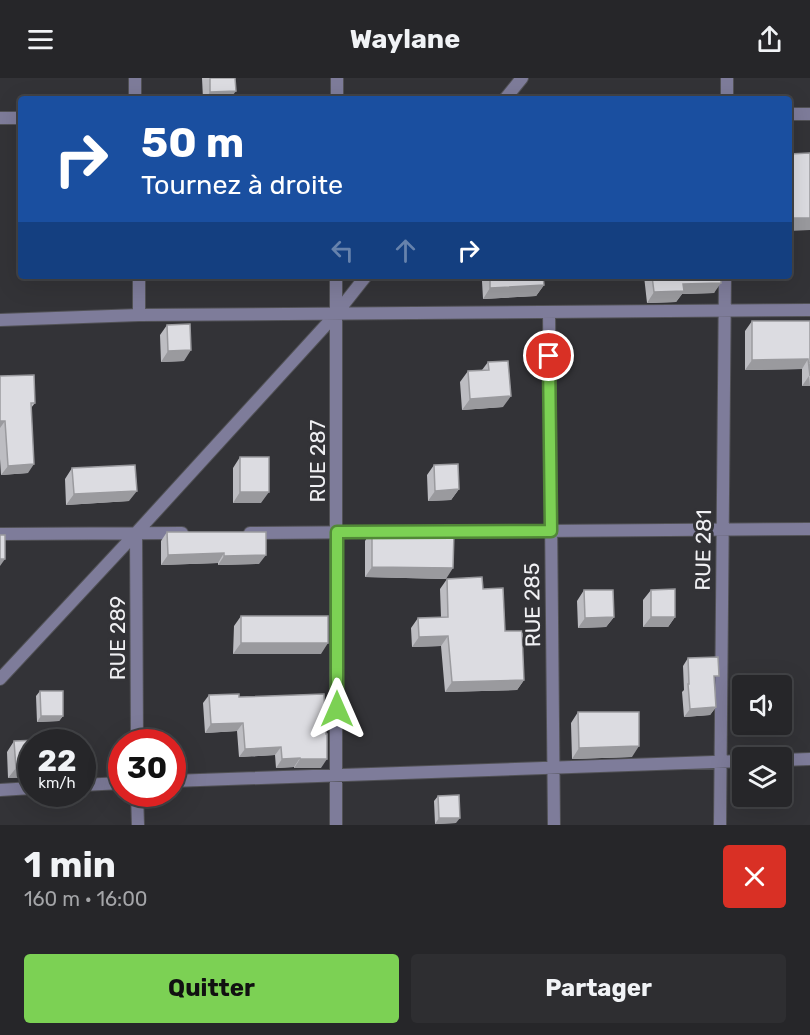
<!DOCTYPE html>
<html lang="fr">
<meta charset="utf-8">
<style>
body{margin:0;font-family:Rubik,sans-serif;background:#2e2e31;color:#f1f3f6;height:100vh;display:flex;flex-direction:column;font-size:22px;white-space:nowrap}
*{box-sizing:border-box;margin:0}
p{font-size:20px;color:#a4a5a8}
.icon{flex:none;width:33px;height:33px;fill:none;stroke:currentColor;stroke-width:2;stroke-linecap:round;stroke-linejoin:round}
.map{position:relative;height:747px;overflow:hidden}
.side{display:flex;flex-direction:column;background:#262629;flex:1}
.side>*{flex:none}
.guide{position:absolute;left:18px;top:18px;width:774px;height:183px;border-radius:6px;box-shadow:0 6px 24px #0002,0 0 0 2px #424346;background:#1a4fa0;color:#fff;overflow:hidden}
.fabs{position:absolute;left:732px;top:597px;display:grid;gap:12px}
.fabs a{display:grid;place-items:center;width:60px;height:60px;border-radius:6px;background:#262629;box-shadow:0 6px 24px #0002,0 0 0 2px #424346;font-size:30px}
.speed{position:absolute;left:18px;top:651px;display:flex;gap:12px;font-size:30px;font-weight:700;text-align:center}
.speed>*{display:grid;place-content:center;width:78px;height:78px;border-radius:50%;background:#262629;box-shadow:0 6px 24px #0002,0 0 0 2px #424346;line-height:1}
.speed small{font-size:15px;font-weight:400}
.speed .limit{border:9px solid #d22;background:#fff;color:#111}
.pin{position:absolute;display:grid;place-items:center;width:51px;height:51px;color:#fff;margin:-26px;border:3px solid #fff;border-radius:50%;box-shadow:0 2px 6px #0007}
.me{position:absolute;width:66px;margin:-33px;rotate:0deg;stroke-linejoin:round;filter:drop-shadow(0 0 4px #0008)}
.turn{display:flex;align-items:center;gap:21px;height:126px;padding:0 24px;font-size:27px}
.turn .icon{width:78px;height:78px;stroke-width:2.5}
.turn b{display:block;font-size:42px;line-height:51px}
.lanes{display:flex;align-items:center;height:57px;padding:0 24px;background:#0003;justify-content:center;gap:30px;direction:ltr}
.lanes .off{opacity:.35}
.round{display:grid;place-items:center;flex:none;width:63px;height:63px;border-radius:6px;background:#2e2e31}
.overview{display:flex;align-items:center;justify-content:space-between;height:102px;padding:0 24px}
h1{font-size:36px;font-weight:700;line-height:45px}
.primary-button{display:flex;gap:12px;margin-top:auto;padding:12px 24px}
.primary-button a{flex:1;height:69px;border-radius:6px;background:#7cd154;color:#111;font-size:24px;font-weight:700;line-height:69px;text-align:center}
.primary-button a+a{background:#2e2e31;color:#f1f3f6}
header{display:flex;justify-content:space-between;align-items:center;height:78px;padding:0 24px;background:#262629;font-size:27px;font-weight:700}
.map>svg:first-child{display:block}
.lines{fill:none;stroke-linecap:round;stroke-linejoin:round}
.street-casing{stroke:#515155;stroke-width:14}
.street{stroke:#7e7c9a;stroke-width:12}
.wall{fill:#bdbdc2}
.shaded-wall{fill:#9a9a9e}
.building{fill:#dcdce1;stroke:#9a9a9e;stroke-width:1.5}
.route-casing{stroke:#518837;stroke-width:15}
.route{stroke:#7cd154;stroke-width:10}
.labels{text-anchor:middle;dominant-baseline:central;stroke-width:6;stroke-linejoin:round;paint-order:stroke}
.street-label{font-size:21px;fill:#f0f0f3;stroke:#333337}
</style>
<header><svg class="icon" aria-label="menu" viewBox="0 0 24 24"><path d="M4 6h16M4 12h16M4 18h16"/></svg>Waylane<svg class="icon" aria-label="share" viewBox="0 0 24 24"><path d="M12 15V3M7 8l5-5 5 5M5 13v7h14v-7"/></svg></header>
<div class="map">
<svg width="810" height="747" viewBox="0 0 810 747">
<rect width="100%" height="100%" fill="#333337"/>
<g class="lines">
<!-- street casing -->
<g class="street-casing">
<path id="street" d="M135,0V21
M337,21V0
M505,21L522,0
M727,21V0
M789,36H810
M0,40H21
M139,198V237
M336,198V747
M549,234L554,747
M0,242L139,237L810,232
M424,454L810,451
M136,455L137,664
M250,455L386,454
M0,456L182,455
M0,601L136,455L336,236L366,198
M782,682L810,681
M172,703L742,683
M82,707L122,705
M0,712L32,710
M137,716L138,747
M720,747L725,198"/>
</g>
<!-- street -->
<use href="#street" class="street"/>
</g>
<!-- wall -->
<path class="wall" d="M202,0H235L230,21H203Z
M485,198H543L544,207L536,218L483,221L482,203Z
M644,198H721L714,215L682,216L676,224L647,225Z
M752,243H810V308H802V291L745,292V253Z
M167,247L184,283L161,284L160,257Z
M488,284L503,329L462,332L460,304L468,293L482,292Z
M0,298L35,325L31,330L28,395L1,397L0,381Z
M240,379L261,425H233V390Z
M434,387L459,411L451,422L428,423L427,397Z
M72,390L129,423L66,427L65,401Z
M372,452L446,501L365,499V463Z
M167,454L259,486L218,487V485L161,487V463Z
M447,501L483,511L505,553L524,602L517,612L445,614L441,568L412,569L411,550L418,540L441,539L440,511Z
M584,512L614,539L606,549L578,550L577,523Z
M651,512L675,539L668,549H643V522Z
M241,538L321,576H233L234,548Z
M688,580L715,604L716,629L710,637L684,639L682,614L684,612L683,588Z
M40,613L63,638L59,643L37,644L36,618Z
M209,617L239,619L321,690H294V689L276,690L275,677L239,679L237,653L205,655L203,625Z
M578,634L632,679L572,681L571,645Z
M14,663L32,664V699L8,700L7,674Z
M438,718L456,745L435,746L434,723Z"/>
<!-- shaded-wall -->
<path class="shaded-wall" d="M236,13L230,21H205L210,14Z
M789,140H810V152L789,153Z
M721,205L714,215L682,216L676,224L647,225L654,214L683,206Z
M544,207L536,218L483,221L490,210Z
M191,272L184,283L161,284L168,273Z
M808,281L802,291L745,292L752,282Z
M809,298L810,308H802Z
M511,318L503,329L462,332L470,321Z
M0,343H5L0,350Z
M34,386L28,395L1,397L8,388Z
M459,411L451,422L428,423L435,413Z
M137,413L129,423L66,427L74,416Z
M240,414H269L261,425H233Z
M224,475L218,485L161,487L168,477Z
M266,477L259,486L218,487L224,478Z
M0,481H5L0,488Z
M372,489L453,490L446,501L365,499Z
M614,539L606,549L578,550L585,540Z
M651,539H675L668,549H643Z
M448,558L441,568L412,569L419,559Z
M241,565H328L321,576H233Z
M524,602L517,612L445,614L452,604Z
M716,629L710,637L684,639L690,631Z
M41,638H63L59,643L37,644Z
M243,645L237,653L205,655L211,646Z
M639,668L632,679L572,681L579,670Z
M281,669L275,677L239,679L245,671Z
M300,680L294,689L276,690L282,681Z
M300,681H327L321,690H294Z
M32,689V699L8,700L16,690Z
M439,740H460L456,745L435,746Z"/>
<!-- building -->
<path class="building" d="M210,0H235L236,13L210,14Z
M363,18H391V21H363Z
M810,75V140H789V76Z
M490,198H543L544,207L490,210Z
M652,198H721V205L683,206L684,213L654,214Z
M752,243H810V298L808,281L752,282Z
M190,246L191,272L168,273L167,247Z
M508,283L511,318L470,321L468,293L489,292L488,284Z
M34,297L35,325H31L34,386L8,388L5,343H0V298Z
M240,379H269V414H240Z
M458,386L459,411L435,413L434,387Z
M135,387L137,413L74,416L72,390Z
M372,452L454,454L453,490L372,489Z
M167,454H266V477L224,478V475L168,477Z
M0,457H5V481H0Z
M482,499L483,511L503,510L505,553H522L524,602L452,604L448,558L419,559L418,540L448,539L447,501Z
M675,511V539H651V512Z
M584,512H613L614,539L585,540Z
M241,538H328V565H241Z
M718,579L719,598H714L716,629L690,631L688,606H689L688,580Z
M40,613H63V638H41Z
M239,616V619L324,616L326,656H327V681H300V680L282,681L281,669L245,671L243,645L211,646L209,617Z
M578,634H639V668L579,670Z
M40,662V664H32V689L16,690L14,663Z
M459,717L460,740H439L438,718Z"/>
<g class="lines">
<!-- route casing -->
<g class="route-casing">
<path id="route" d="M337,631V454L551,453L549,278"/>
</g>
<!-- route -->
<use href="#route" class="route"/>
</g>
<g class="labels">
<!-- street labels -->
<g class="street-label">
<text transform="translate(317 383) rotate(-90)">RUE 287</text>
<text transform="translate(703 472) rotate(-89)">RUE 281</text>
<text transform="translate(532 527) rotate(-91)">RUE 285</text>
<text transform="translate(117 560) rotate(-90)">RUE 289</text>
</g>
</g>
</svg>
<div class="fabs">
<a><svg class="icon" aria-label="sound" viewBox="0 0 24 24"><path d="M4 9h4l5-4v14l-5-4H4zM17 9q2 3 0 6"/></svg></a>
<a><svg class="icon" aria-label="layers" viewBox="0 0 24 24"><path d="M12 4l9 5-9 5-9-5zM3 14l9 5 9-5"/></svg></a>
</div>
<div class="speed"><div>22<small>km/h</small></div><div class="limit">30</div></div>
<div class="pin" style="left:549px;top:278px;background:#d93025"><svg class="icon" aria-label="arrive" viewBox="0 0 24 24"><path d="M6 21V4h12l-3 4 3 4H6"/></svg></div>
<svg class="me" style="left:337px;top:631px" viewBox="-20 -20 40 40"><path d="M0-17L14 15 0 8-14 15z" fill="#7cd154" stroke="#fff" stroke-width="4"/></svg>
<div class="guide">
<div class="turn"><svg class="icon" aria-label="right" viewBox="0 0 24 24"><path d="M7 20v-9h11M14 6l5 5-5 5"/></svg><div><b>50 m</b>Tournez à droite</div></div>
<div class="lanes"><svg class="icon off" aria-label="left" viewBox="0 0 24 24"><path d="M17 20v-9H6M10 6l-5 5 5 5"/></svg><svg class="icon off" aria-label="ahead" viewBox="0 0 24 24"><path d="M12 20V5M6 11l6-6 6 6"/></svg><svg class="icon" aria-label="right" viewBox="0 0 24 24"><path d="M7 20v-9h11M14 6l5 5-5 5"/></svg></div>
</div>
</div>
<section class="side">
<div class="overview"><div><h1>1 min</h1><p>160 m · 16:00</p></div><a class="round" style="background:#d93025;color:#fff"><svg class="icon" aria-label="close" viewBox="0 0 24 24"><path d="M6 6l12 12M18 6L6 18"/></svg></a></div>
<div class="primary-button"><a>Quitter</a><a>Partager</a></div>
</section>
